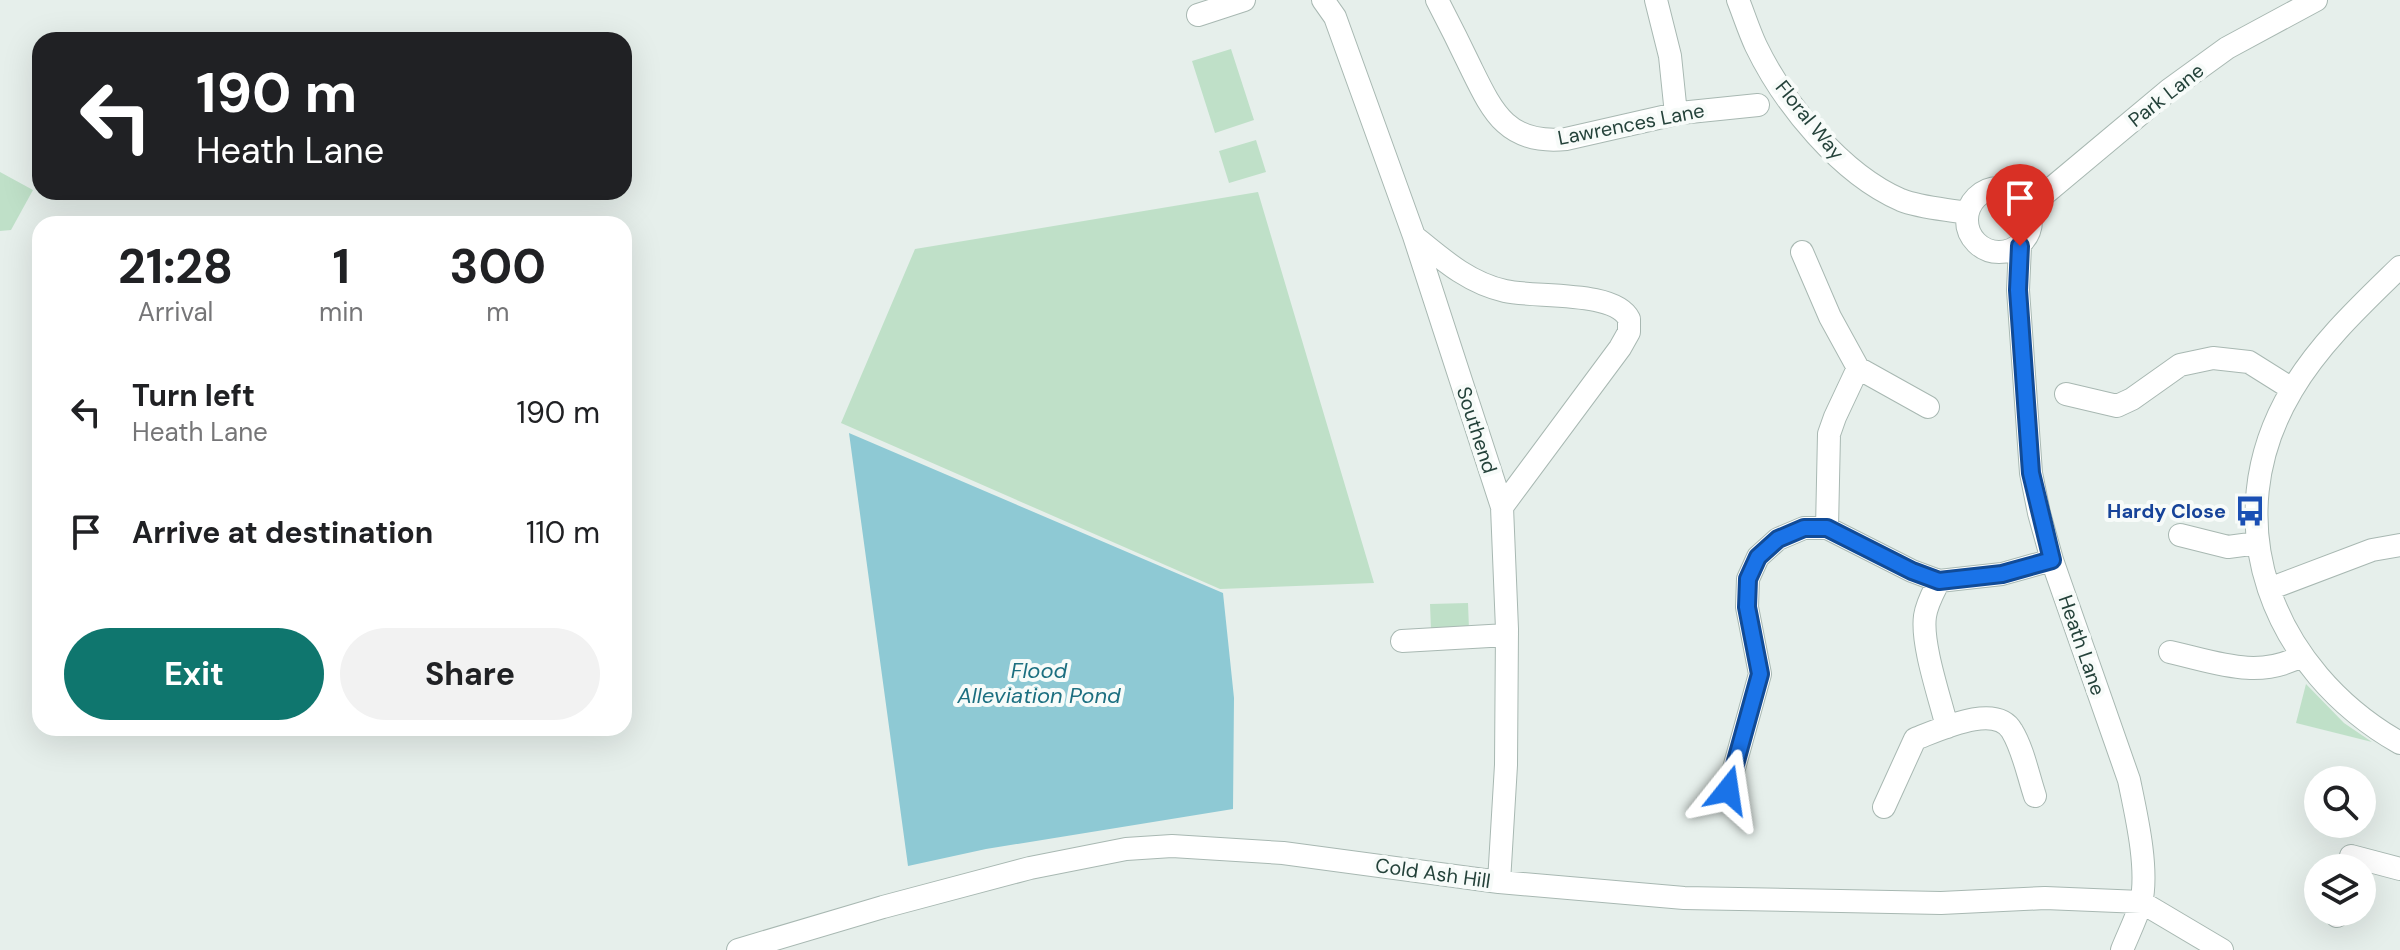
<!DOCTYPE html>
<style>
body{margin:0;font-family:"DM Sans",sans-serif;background:#f2f2f2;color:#202124;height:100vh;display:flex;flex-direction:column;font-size:30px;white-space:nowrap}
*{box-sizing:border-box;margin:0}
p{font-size:26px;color:#757577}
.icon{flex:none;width:44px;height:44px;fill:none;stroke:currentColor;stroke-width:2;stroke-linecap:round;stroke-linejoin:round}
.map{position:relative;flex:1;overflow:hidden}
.details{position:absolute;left:32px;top:216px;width:600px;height:520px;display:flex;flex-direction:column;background:#fff;border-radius:24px;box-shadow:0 8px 32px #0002}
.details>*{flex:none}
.guide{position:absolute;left:32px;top:32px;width:600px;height:168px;border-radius:24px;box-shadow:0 8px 32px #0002;background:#202124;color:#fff;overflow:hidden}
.fabs{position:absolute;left:2304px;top:766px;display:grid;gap:16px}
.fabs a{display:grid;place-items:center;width:72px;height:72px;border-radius:50%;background:#fff;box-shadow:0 8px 32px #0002;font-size:40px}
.pin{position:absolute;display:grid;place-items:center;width:68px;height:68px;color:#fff;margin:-82px -34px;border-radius:50% 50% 50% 0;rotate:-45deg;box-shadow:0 0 8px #0007}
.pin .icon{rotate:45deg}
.me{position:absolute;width:88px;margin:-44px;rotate:15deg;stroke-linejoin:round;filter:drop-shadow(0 0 6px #0008)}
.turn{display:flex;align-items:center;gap:28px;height:168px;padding:0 32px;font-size:36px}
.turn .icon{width:104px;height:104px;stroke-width:2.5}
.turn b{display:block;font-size:56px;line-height:68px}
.eta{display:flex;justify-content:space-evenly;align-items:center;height:136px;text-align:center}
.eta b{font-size:48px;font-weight:700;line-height:56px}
.action{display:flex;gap:16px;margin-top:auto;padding:16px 32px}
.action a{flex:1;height:92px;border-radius:48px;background:#0f766e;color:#fff;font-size:32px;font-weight:700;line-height:92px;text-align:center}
.action a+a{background:#f2f2f2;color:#202124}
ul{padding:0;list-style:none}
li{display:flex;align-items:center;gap:24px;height:120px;padding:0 32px}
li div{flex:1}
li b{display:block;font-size:30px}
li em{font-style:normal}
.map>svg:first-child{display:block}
.green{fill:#bfe0c8}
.water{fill:#8ec9d4}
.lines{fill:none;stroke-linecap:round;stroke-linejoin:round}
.minor-casing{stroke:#a8b8b2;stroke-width:24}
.minor{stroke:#fff;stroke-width:22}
.route-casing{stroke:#114b97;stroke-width:20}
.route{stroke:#1a73e8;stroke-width:14}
.labels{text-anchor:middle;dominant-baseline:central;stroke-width:8;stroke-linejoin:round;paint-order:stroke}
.street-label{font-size:20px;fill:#24423a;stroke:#f7fbf9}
.transit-label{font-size:20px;font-weight:bold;fill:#164399;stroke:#f7fbf9;text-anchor:end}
.water-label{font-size:22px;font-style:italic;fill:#1c6f80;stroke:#f7fbf9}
</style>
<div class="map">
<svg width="2400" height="950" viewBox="0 0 2400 950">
<rect width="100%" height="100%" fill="#e6efeb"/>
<!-- green -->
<path class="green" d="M1231,49L1254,120L1215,133L1192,61Z
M1256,140L1266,172L1229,183L1219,151Z
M0,172L33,190L11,230L0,231Z
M1258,192L1374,583L1220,589L841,423L915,249Z
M1468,603L1469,629L1431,630L1430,604Z
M2306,684L2344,723L2372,742L2296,723Z"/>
<!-- water -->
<path class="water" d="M849,433L1223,593L1234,698L1233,809L986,849L908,866Z"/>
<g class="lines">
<!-- minor casing -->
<g class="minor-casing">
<path id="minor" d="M1323,0L1335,17L1414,236L1502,507L1507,629L1506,765L1499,882
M1437,0C1449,23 1460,45 1471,68C1493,113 1508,145 1566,139L1680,113L1758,105
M1656,0L1670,56L1676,114
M1738,0C1744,15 1749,31 1756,46C1784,104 1841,174 1901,200C1921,208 1946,209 1967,213
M1198,15L1244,0
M1967 220a32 32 0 1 1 64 0a32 32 0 1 1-64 0Z
M2029,207L2169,90L2227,48L2316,0
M1415,237C1443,260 1469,283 1505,291C1535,298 1615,290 1629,319V332L1620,348L1502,507
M2020,246L2018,290L2031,473L2039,513L2052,560L2129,780C2136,814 2149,869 2141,903C2136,919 2128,935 2122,950
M1802,252L1830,317L1858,368L1835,417L1829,434L1827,528
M2400,267C2361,305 2320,343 2292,390C2213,522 2273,671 2400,743
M1858,368L1928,407
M2066,394L2117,406L2132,399L2180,365L2213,358L2249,362L2292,389
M2180,535L2228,547L2258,543
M1939,581C1933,593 1927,603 1925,616C1921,644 1940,698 1947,727
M2269,589L2372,550L2400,545
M1402,641L1507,635
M2170,652C2215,662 2258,680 2301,656
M1728,790L1760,674L1747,607L1748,579L1758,557L1778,539L1804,528H1827L1912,571L1939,581L2002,574L2052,560
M1884,807L1915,739C1939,730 1996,702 2012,731C2023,749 2028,775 2035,796
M2348,868L2351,856L2400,869
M2337,916L2338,912
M738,950L883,907L1030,868L1126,849L1172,846L1283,853L1499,882L1684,898L1941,903L2045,898L2141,902L2222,950"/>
</g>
<!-- minor -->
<use href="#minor" class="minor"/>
</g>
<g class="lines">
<!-- route casing -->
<g class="route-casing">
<path id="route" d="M1728,790L1760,674L1747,607L1748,579L1758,557L1778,539L1804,528H1827L1912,571L1939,581L2002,574L2052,560L2031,473L2018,290L2020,246"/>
</g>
<!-- route -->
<use href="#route" class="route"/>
</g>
<!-- icons -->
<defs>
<g id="bus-bare" transform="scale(2.4)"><path d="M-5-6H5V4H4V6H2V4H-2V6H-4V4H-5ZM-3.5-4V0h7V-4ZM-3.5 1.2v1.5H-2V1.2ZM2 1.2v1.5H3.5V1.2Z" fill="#1a4fb4" stroke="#f7fbf9" stroke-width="2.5" paint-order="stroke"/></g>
</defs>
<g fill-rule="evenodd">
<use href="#bus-bare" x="2250" y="511"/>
</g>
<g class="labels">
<!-- street labels -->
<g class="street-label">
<text transform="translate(2166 95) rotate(-38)">Park Lane</text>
<text transform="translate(1810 120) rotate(51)">Floral Way</text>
<text transform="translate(1631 124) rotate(-11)">Lawrences Lane</text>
<text transform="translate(1477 430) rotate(72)">Southend</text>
<text transform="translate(2082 645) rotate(71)">Heath Lane</text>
<text transform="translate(1433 873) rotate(8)">Cold Ash Hill</text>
</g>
<!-- transit labels -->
<g class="transit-label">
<text x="2226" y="511">Hardy Close</text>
</g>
<!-- water labels -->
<g class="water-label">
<text x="1039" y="670">Flood<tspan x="1039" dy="25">Alleviation Pond</tspan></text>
</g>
</g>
</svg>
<div class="fabs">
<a><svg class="icon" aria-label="search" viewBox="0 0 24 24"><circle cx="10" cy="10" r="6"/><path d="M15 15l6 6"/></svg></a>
<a><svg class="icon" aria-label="layers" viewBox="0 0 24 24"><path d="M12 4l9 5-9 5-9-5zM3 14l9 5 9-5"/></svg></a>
</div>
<div class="pin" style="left:2020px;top:246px;background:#d93025"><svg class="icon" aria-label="arrive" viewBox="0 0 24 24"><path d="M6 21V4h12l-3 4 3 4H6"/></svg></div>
<svg class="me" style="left:1728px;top:790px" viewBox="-20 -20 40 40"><path d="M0-17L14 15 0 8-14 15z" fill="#1a73e8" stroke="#fff" stroke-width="4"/></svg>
<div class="guide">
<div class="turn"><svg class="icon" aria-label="left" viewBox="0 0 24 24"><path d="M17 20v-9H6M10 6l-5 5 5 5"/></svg><div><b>190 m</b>Heath Lane</div></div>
</div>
<section class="details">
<div class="eta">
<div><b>21:28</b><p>Arrival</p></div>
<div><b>1</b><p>min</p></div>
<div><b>300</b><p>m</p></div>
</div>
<ul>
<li><svg class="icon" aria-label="left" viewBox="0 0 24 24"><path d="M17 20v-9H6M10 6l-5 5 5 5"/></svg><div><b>Turn left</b><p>Heath Lane</p></div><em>190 m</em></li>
<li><svg class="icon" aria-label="arrive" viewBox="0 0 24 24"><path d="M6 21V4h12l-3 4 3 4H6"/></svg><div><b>Arrive at destination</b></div><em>110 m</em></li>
</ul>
<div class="action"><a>Exit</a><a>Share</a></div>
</section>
</div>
